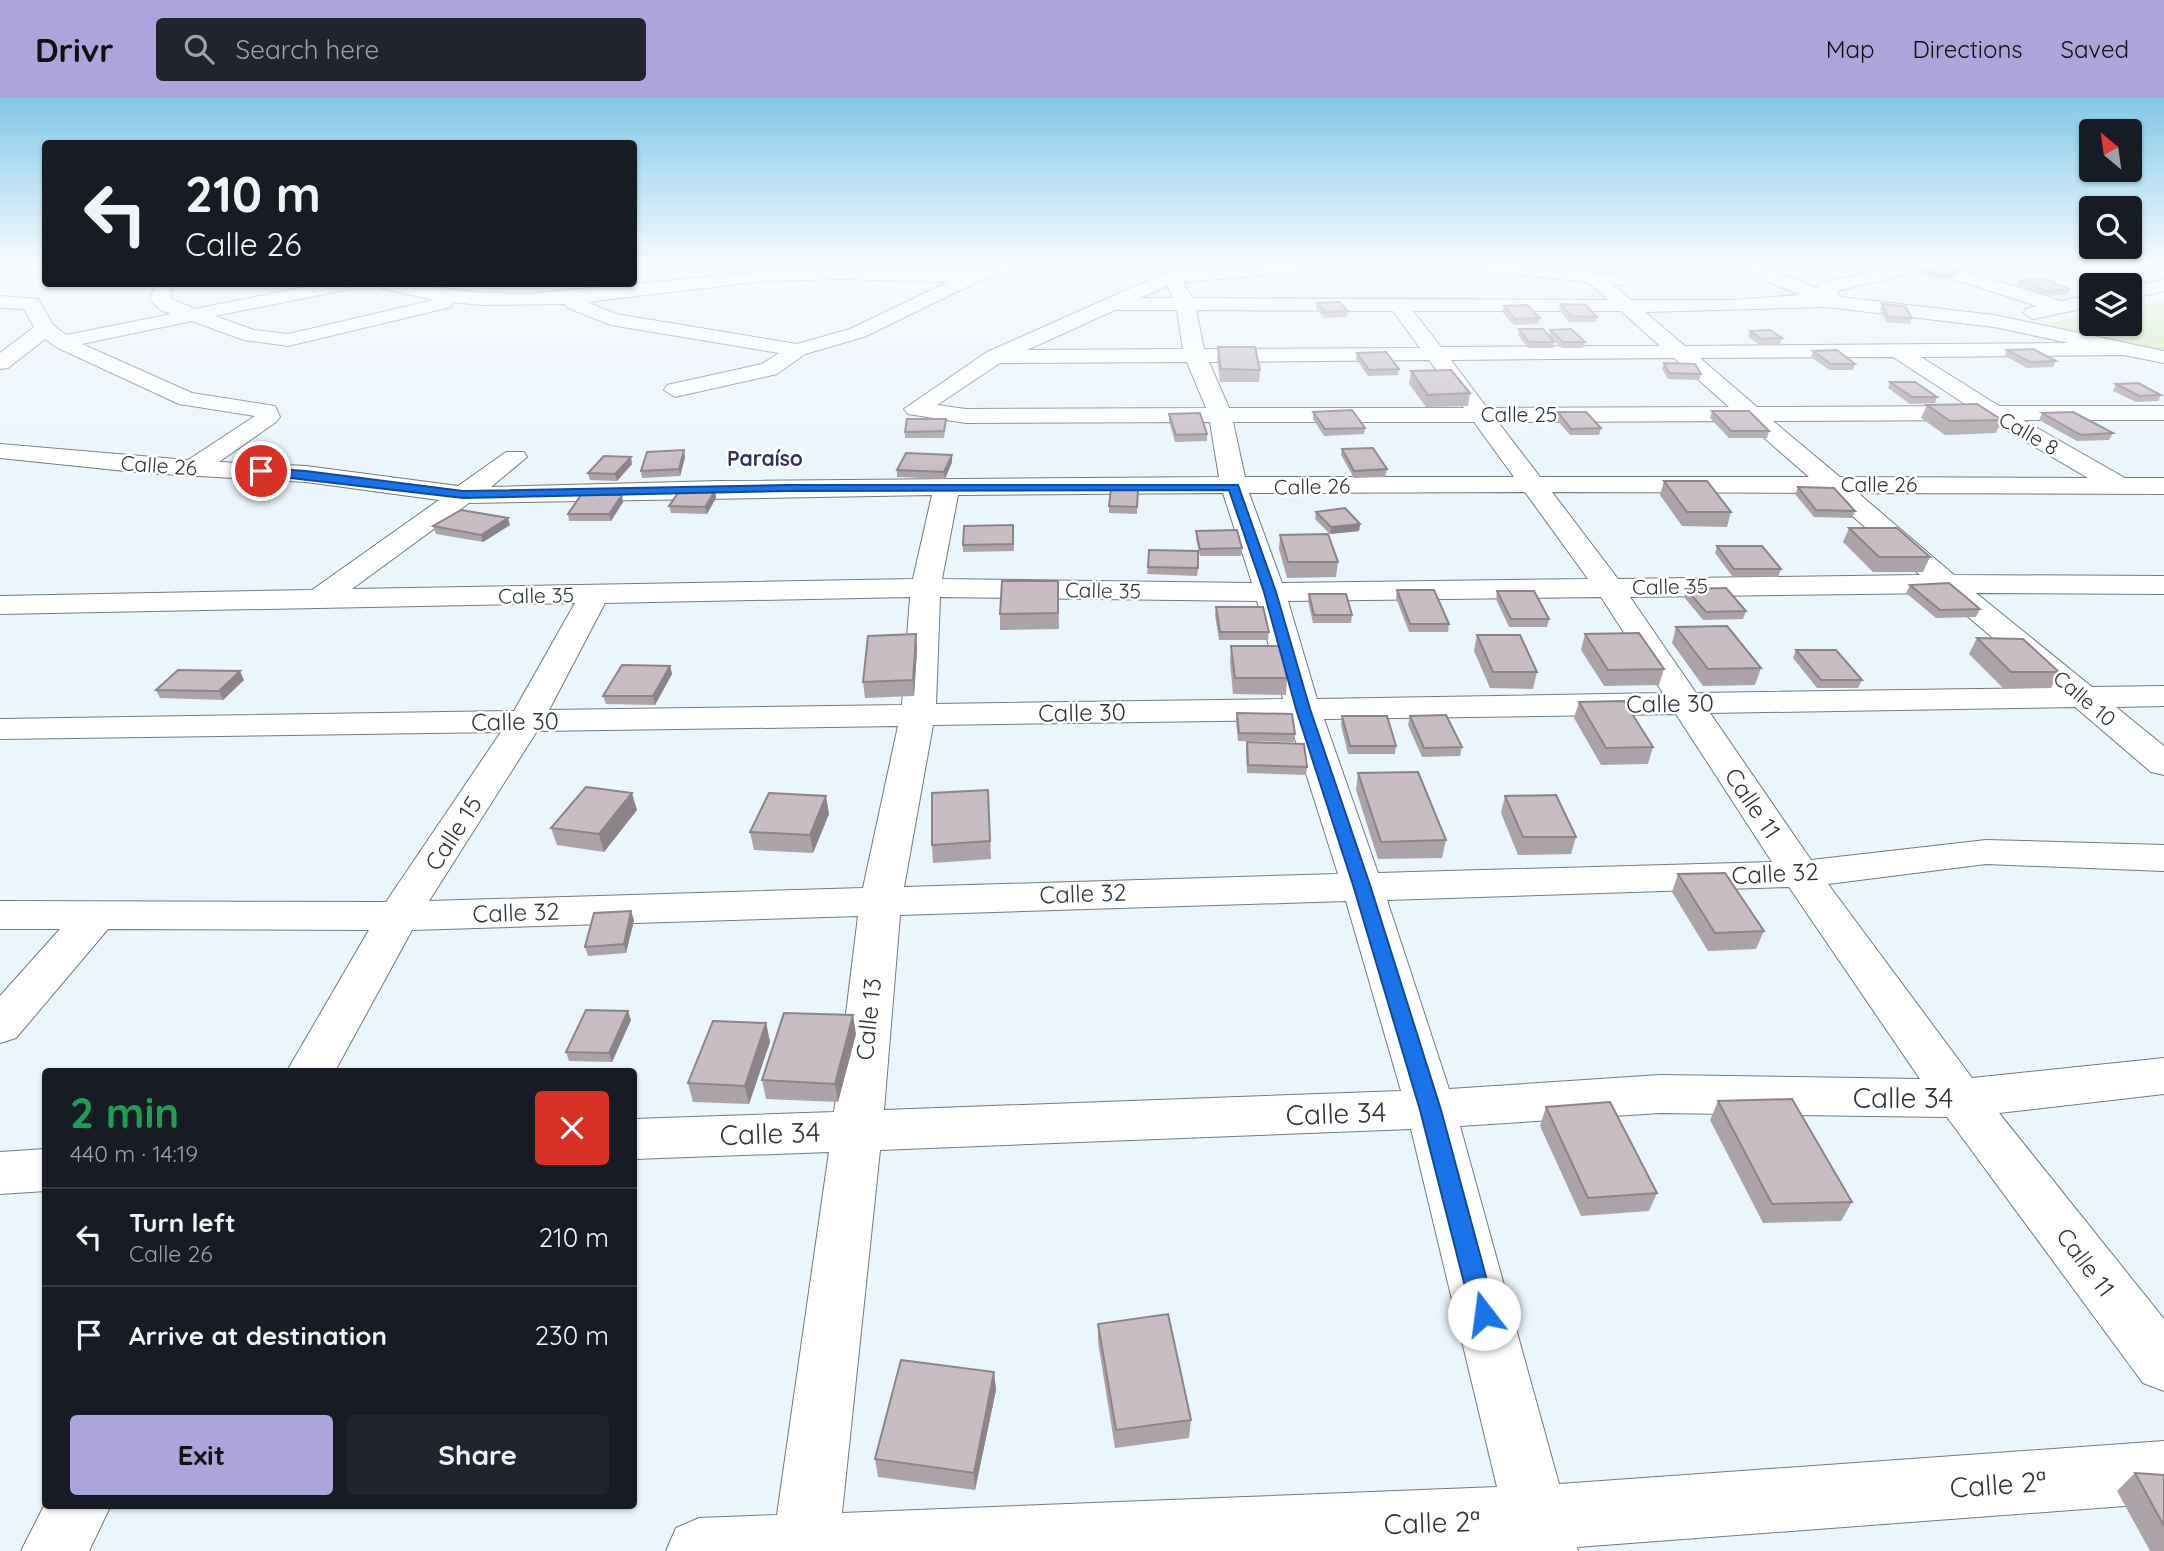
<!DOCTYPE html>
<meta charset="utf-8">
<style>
body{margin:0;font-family:Quicksand,sans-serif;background:#20242c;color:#f1f3f6;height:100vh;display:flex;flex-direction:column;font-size:26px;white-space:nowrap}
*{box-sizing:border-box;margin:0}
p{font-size:23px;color:#9ea1a6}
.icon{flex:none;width:38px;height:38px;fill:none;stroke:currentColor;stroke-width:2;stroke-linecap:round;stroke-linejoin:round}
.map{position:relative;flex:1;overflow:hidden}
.side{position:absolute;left:42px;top:970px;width:595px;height:441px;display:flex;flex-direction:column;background:#171b24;border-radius:7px;box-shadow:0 2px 5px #0004}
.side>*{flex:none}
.guide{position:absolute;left:42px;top:42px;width:595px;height:147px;border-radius:7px;box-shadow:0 2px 5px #0004;background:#171b24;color:#f1f3f6;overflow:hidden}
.needle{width:46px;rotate:331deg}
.buttons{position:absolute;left:2079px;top:21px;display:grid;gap:14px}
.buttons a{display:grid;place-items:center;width:63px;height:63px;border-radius:7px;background:#171b24;box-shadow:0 2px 5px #0004;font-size:35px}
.pin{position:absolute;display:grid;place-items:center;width:60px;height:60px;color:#fff;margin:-30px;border:4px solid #fff;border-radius:50%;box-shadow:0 2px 7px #0007}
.me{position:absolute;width:77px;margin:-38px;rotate:345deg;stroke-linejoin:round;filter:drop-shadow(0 0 5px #0008)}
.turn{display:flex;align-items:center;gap:24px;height:147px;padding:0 28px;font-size:32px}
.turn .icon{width:91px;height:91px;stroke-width:2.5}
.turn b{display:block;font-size:49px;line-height:60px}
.round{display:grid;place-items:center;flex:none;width:74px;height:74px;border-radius:7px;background:#20242c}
.head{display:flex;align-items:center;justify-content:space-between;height:119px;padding:0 28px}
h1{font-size:42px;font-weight:700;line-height:52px;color:#1e9e55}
.cta{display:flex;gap:14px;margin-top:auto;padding:14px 28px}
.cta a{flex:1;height:80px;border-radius:7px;background:#aca4db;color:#111;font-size:28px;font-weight:700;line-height:80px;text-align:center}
.cta a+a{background:#20242c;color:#f1f3f6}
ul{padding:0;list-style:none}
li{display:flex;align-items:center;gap:21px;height:98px;padding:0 28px;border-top:2px solid #363941}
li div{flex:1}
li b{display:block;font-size:26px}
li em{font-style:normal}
header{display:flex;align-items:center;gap:42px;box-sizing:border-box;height:98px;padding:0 35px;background:#aca4db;color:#111}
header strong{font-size:33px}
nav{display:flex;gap:38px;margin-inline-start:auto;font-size:24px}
.search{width:490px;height:63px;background:#20242c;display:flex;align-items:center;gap:18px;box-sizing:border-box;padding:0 24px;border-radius:7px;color:#9ea1a6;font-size:26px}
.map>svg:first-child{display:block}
.green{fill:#d0eaad}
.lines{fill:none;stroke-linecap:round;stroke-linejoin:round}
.street-casing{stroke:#727b81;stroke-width:2}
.street{fill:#fff;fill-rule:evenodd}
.wall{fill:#aca3a8}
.shaded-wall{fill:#8c8488}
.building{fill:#c8bdc3;stroke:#8c8488;stroke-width:2}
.route{fill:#1a73e8;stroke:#114b97;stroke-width:2}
.labels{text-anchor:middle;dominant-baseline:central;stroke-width:5;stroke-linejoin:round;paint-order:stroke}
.far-street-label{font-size:21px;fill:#313437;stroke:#fff}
.far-neighbourhood-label{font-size:21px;font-weight:bold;fill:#332d68;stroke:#fff}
.street-label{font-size:24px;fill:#313437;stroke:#fff}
.near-street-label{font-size:28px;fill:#313437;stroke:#fff}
</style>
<header>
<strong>Drivr</strong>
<div class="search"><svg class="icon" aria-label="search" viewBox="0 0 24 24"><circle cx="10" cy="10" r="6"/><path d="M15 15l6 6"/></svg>Search here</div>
<nav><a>Map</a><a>Directions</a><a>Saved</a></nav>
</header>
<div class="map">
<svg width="2164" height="1453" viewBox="0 0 2164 1453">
<rect width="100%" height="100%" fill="#ebf5fc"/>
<!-- green -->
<path class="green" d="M2164,203V255L2043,226L2091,216V226H2130V209Z"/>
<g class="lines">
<!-- street casing -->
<g class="street-casing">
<path id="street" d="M1000,166H1027L1024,170L979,183L864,239L805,256L777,276L675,299L664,292L667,287L762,266L779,255L611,227L568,210L565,206L481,207L453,204L451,209L288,248L244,242L192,223L82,246L192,295L275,308L280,319L276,324L219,364L306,368L458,388L506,354H524L527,359L491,389L719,383L1219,379L1210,324L966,325L908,316L904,311L987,254L1165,175L1271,166H1344L1335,171L1183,184L1192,200L1608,202L1588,184L1462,171L1453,166H1511L1625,178L1628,182L1625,186L1613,187L1631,202H1732L1800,197L1737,170L1734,166H1757L1817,190L1819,186L1905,166H1942L2061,203L2091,197V209L2033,221L2023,215L2026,211L2037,208L1925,172L1837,193L1840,199L1994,217L2164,253V265L2124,257L1921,259L1999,308H2164V322H2023L2125,380H2164V396L1858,395L1954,477L2164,478V496L1976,495L2092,589L2164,588V608L2116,609L2164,648V677L2151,674L2075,609L1710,615L1811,762L1986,742L2164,747V773L1986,766L1828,786L1972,980L2164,960V996L1999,1015L2164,1221V1293L2143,1285L1947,1019L1660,1015L1460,1028L1559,1386L2164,1343V1405L1577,1449L1578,1453H666L676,1430L699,1420L777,1417L829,1054L634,1061V1021L834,1014L858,818L412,832L335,973H287L369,832L108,831L16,940L0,945V898L60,831H0V803L386,804L501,634L0,641V621L514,613L575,505L0,516V498L312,492L439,402L306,384L145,375L0,360V346L188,362L255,318L179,306L58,250L45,241L8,270L0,271V255L34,229L24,211L0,210V198L38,201L53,227L66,237L171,216L161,212L150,202L155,186H173L170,200L195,211L320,186H354L345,192L215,218L254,232L288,236L434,202L381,190L379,186H411L481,195L528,196L790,171L972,174ZM842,181L948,184L850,231L797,246L616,216L587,204L764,183ZM1167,188L1173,200H1140ZM1827,209L1994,229L2069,245L1685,248L1645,214ZM1115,212H1177L1183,251L1027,252ZM1196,212L1393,213L1420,250L1204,251ZM1413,213H1621L1660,248L1441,249ZM1893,259L1968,308L1757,309L1700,260ZM1674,260L1729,309L1487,310L1451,262ZM1429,262L1464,310H1229L1209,264ZM1187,264L1206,310L966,311L937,307L1000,265ZM1989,322L2088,380L1840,379L1773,323ZM1745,323L1809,379H1540L1498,324ZM1233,324H1474L1514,379H1245ZM1525,394L1588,481L1282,485L1249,395ZM1552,394L1826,395L1920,477L1618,481ZM1223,395L1252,485L942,481L958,397ZM932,397L913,481L352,491L469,405ZM1940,495L2052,590L1696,595L1630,499ZM910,499L902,607L549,612L605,505ZM940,499L1257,503L1283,601L936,606ZM1601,499L1663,595L1317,601L1288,503ZM1676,616L1772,764L1378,775L1324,621ZM1289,622L1338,776L904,789L933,627ZM898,628L863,790L429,803L537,633ZM1789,789L1920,981L1660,977L1449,991L1387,802ZM1346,803L1401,993L884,1012L900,817ZM1411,1031L1497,1389L842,1415L880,1052Z
M2164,181V193L2130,201V189Z
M46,1051V1093L0,1096V1054Z
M46,1404V1407H111L89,1453H21Z"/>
</g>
<!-- street -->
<use href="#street" class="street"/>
</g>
<!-- wall -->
<path class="wall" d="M1855,166H1886L1885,168L1868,170Z
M1913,167L1959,172L1957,178L1939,181L1911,173Z
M2020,182L2070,191L2067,197L2044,198L2017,187Z
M1317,205L1348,213L1347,219L1325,220L1316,211Z
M1561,206L1597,219L1596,224H1569L1559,212Z
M1882,206L1912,220L1910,226L1886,224L1880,212Z
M1504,208L1540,220L1538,226L1514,227L1502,214Z
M1519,231L1549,238L1550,232L1585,244L1583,250H1562L1550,239L1554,244L1553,250H1528L1518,237Z
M1750,233L1782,240L1780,247H1760L1748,239Z
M1218,249L1260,272L1259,284H1220L1217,261Z
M2007,252L2056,263L2053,269L2027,270L2005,258Z
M1813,253L1855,266L1853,272H1829L1811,259Z
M1357,255L1399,271L1398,277L1368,278L1356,261Z
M1664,265L1701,276L1699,282L1668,281L1662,271Z
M1411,273L1470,295L1468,308L1426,309L1409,286Z
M1890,284L1937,299L1935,305L1910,306L1888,290Z
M2116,286L2161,297L2158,303L2136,304L2113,293Z
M1927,307L2002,322L1996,335L1945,337L1921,320Z
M1712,313L1769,333L1767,340H1729L1710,320Z
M1313,314L1365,330L1364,336L1324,338L1313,321Z
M1558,314L1601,330L1599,337H1570L1556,321Z
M2042,315L2113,335L2109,342L2077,343L2039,322Z
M1169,316L1207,336V343L1175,344L1169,323Z
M946,321V327L944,340H905V334Z
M1342,351L1387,371L1385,379L1354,380L1341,357Z
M684,352L685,359L680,378L642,380L641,373Z
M952,364L945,381L897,379V372Z
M632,366L617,383L590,382L588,375Z
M1664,383L1731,414L1727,429L1682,428L1660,397Z
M1798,389L1855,413L1852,420L1814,419L1795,396Z
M1138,392L1137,416L1109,415V408Z
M715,393L716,400L707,416L671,415L669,408Z
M623,404L611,423H569L568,416Z
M1316,414L1360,426L1359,433L1330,436L1315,421Z
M510,427L483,444L436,436L433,428Z
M1013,427L1014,453L963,454V447Z
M1849,430L1930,459L1923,474H1873L1843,444Z
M1196,433L1242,450L1241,458H1200L1196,441Z
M1280,437L1338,464L1336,479L1287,480L1279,451Z
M1717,448L1781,471L1778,479L1732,478L1715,455Z
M1149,452L1198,470L1197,478L1147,476Z
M1058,483L1059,531L1000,532V516Z
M1910,487L1980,511L1976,519L1936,520L1906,495Z
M1686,491L1746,513L1743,521L1703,522L1684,499Z
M1397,492L1449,526L1448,534H1409L1396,500Z
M1497,493L1549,521L1547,529H1509L1496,501Z
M1309,496L1352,517L1351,525H1313L1308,503Z
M1216,509L1269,534L1268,542H1219L1215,517Z
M1676,529L1761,570L1755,587L1703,588L1672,545Z
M916,536L917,552L914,598L865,600L863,584Z
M1585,536L1664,571L1659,587L1604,588L1581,552Z
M1477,537L1537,574L1533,591L1490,590L1474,553Z
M1977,540L2059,574L2051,590H2003L1969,556Z
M1231,548L1287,580L1286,597L1233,596L1230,564Z
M1796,552L1862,582L1858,590H1817L1793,560Z
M670,568L672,576L655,607L606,606L603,598Z
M244,582L223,602L160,600L156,592Z
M1579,604L1653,649L1648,666L1601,667L1574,620Z
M1237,615L1295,636L1294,644L1238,643L1236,623Z
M1342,618L1396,648L1395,656H1348L1341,627Z
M1410,618L1462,649L1460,658L1422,659L1408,627Z
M1247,644L1307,669L1306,677L1247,675L1246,652Z
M1358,675L1446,742L1442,760L1378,761L1356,692Z
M988,692L991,761L933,765L932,747Z
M1505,698L1576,739L1571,756L1518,757L1501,715Z
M637,712L604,754L557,747L551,730Z
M829,716L813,755L754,752L750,734Z
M1678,776L1764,833L1756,851L1708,853L1672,794Z
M634,822L626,855L588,858L585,849Z
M631,922L612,964L569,963L566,954Z
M766,925L770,944L749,1006L693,1004L688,985Z
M856,936L838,1004L766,1001L762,982Z
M1718,1003L1852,1104L1841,1123L1763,1125L1710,1022Z
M1546,1009L1657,1095L1649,1113L1581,1118L1540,1028Z
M1098,1226L1191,1322L1189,1340L1115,1350L1098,1244Z
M994,1274L996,1292L975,1392L878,1379L875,1361Z
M2135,1375L2164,1377V1453H2150L2117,1393Z"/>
<!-- shaded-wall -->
<path class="shaded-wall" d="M1870,166H1886L1885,168L1868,170Z
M1959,172L1957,178L1939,181L1941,176Z
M684,352L685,359L680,378L679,371Z
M952,357V364L945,381L944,374Z
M631,359L632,366L617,383L615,376Z
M715,393L716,400L707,416L705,409Z
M622,397L623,404L611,423L609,416Z
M508,420L510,427L483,444L481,437Z
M1360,426L1359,433L1330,436L1331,429Z
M916,536L917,552L914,598L913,582Z
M670,568L672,576L655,607L653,598Z
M240,573L244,582L223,602L219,593Z
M632,695L637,712L604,754L599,736Z
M826,698L829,716L813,755L810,737Z
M631,813L634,822L626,855L624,846Z
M628,913L631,922L612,964L609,955Z
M853,917L856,936L838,1004L835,986Z
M766,925L770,944L749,1006L745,988Z
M994,1274L996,1292L975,1392L974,1375Z"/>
<!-- building -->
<path class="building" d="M1921,166H1938L1959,172L1941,176L1913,167Z
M2043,181L2070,191L2046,193L2020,182Z
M1339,204L1348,213L1325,214L1317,205Z
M1561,206L1586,207L1597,219L1571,218Z
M1882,206L1905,208L1912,220L1888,219Z
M1527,207L1540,220L1515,221L1504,208Z
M1519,231H1543L1554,244H1529Z
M1571,231L1585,244H1563L1550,232Z
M1770,232L1782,240L1761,241L1750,233Z
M1218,249H1255L1260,272L1221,271Z
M2033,251L2056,263L2030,264L2007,252Z
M1837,252L1855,266H1831L1813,253Z
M1386,254L1399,271L1369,272L1357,255Z
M1664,265L1695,266L1701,276L1669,275Z
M1451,272L1470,295L1428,297L1411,273Z
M1890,284H1915L1937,299H1912Z
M2138,285L2161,297L2139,298L2116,286Z
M1977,306L2002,322L1950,323L1927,307Z
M1352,312L1365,330L1325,331L1313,314Z
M1712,313H1749L1769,333H1731Z
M1558,314H1586L1601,330L1571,331Z
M2073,314L2113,335L2081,337L2042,315Z
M1200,315L1207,336L1176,337L1169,316Z
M907,321H946L944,333L905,334Z
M1373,350L1387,371L1354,373L1342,351Z
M684,352L679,371L641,373L647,354Z
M906,355L952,357L944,374L897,372Z
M604,358L631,359L615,376L588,375Z
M1664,383H1707L1731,414H1687Z
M1798,389L1834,390L1855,413L1816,412Z
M1111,391L1138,392L1137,409L1109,408Z
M680,392L715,393L705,409L669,408Z
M581,397H622L609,416H568Z
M1345,410L1360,426L1331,429L1316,414Z
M461,412L508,420L481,437L433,428Z
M1013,427V446L963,447L964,428Z
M1849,430H1897L1930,459H1879Z
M1237,432L1242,450L1200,451L1196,433Z
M1328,436L1338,464H1288L1280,437Z
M1717,448H1762L1781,471H1734Z
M1149,452L1198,453V470L1148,469Z
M1002,483H1058V515L1000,516Z
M1949,485L1980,511L1940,512L1910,487Z
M1726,490L1746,513L1706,514L1686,491Z
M1397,492H1434L1449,526H1410Z
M1497,493H1534L1549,521H1511Z
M1309,496H1346L1352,517H1314Z
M1216,509H1263L1269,534H1220Z
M1727,528L1761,570L1708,571L1676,529Z
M1639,535L1664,571L1608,572L1585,536Z
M916,536L913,582L863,584L868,538Z
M1477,537H1520L1537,574H1493Z
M1977,540L2023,541L2059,574H2011Z
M1231,548H1281L1287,580H1235Z
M1796,552H1836L1862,582H1821Z
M622,567L670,568L653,598H603Z
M178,572L240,573L219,593L156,592Z
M1624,603L1653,649L1606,650L1579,604Z
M1237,615L1292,616L1295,636L1239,635Z
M1446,617L1462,649L1424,650L1410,618Z
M1342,618H1387L1396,648H1350Z
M1247,644L1304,646L1307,669L1248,667Z
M1418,674L1446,742L1381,744L1358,675Z
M586,689L632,695L599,736L551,730Z
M988,692L990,743L932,747V695Z
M769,695L826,698L810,737L750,734Z
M1556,697L1576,739H1523L1505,698Z
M1725,775L1764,833L1715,835L1678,776Z
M631,813L624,846L585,849L594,815Z
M586,912L628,913L609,955L566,954Z
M784,915L853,917L835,986L762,982Z
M713,923L766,925L745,988L688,985Z
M1792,1001L1852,1104L1772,1106L1718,1003Z
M1610,1004L1657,1095L1588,1100L1546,1009Z
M1168,1216L1191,1322L1116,1332L1098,1226Z
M901,1262L994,1274L974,1375L875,1361Z
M2135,1375L2164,1377V1428Z"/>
<!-- sky -->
<linearGradient id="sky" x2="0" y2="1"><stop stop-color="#83c8e8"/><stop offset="0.45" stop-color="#f6fafe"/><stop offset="1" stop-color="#f6fafe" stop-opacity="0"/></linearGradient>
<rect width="2164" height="369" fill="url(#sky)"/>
<!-- route -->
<path class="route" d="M261,370L306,373L463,393L787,387H1238L1276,494L1310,611L1370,787L1441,1012L1496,1216L1492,1223L1484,1226L1476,1223L1472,1216L1420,1012L1353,787L1296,611L1264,494L1229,392L787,393L463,400L257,376V371Z"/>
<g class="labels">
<!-- far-street labels -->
<g class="far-street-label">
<text x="1519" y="316">Calle 25</text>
<text transform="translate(2029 335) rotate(30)">Calle 8</text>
<text transform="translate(159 367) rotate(4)">Calle 26</text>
<text x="1879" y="386">Calle 26</text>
<text transform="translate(1312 388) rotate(-1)">Calle 26</text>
<text transform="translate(1670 488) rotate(-1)">Calle 35</text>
<text transform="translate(1103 492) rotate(1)">Calle 35</text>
<text transform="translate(536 497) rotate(-1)">Calle 35</text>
<text transform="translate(2085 600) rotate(40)">Calle 10</text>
</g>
<!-- far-neighbourhood labels -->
<g class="far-neighbourhood-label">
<text x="765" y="360">Paraíso</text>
</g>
<!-- street labels -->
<g class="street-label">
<text transform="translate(1670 605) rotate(-1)">Calle 30</text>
<text transform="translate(1082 614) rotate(-1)">Calle 30</text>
<text transform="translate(515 623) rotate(-1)">Calle 30</text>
<text transform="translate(1753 705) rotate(56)">Calle 11</text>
<text transform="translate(453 735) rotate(-57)">Calle 15</text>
<text transform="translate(1775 775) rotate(-3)">Calle 32</text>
<text transform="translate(1083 795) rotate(-2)">Calle 32</text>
<text transform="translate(516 814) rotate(-2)">Calle 32</text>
<text transform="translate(868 921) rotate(-84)">Calle 13</text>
<text transform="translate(2086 1164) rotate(53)">Calle 11</text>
</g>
<!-- near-street labels -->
<g class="near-street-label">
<text x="1903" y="999">Calle 34</text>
<text transform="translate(1336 1015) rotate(-2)">Calle 34</text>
<text transform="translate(770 1035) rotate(-2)">Calle 34</text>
<text transform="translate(1998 1386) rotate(-4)">Calle 2ª</text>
<text transform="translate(1432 1424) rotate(-2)">Calle 2ª</text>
</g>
</g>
</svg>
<div class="buttons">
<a><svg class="needle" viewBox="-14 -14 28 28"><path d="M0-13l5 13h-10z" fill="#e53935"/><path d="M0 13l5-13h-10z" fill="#9ea1a6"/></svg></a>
<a><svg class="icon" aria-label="search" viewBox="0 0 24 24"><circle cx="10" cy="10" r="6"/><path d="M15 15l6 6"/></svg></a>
<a><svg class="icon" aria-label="layers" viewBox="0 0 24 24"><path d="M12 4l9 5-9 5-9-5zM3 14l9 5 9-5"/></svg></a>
</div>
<div class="pin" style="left:261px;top:373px;background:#d93025"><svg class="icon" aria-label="arrive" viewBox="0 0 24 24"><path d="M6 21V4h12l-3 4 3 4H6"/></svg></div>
<svg class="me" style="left:1484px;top:1216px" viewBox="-20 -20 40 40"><circle r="19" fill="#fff"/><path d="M0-13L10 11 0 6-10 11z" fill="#1a73e8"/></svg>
<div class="guide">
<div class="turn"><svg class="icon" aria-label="left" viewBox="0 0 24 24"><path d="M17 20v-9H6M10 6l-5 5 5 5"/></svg><div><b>210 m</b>Calle 26</div></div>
</div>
<section class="side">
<div class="head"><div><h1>2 min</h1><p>440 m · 14:19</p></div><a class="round" style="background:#d93025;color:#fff"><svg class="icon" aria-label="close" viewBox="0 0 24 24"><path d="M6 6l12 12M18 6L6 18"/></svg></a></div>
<ul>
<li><svg class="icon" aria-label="left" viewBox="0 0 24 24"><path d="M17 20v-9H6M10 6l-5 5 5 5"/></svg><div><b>Turn left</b><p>Calle 26</p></div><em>210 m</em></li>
<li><svg class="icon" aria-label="arrive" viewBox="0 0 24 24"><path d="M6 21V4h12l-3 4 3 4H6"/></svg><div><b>Arrive at destination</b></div><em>230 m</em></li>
</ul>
<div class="cta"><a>Exit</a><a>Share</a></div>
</section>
</div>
